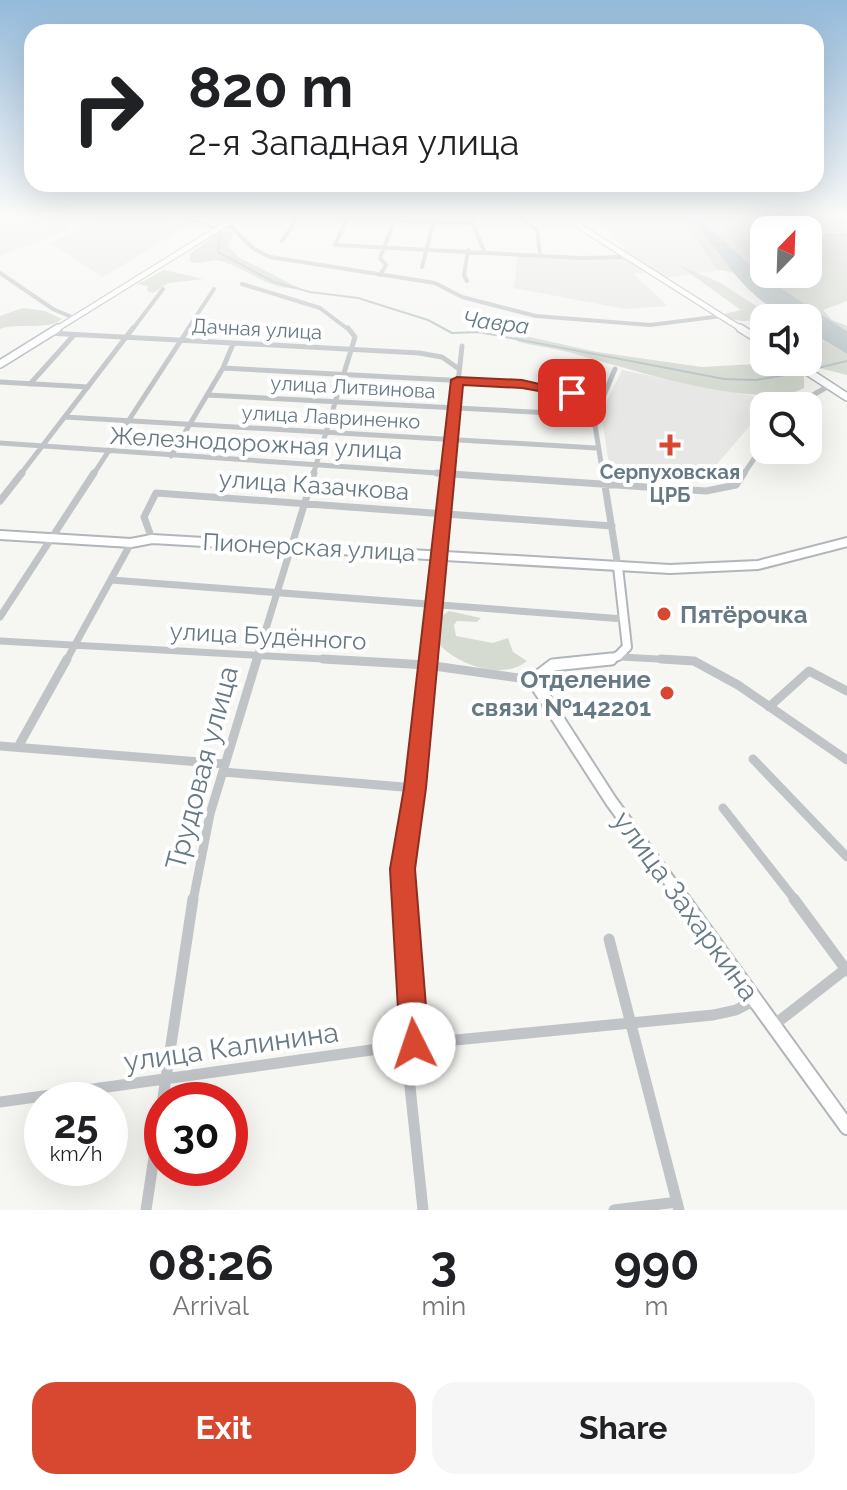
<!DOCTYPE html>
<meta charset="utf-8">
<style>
body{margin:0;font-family:Raleway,sans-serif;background:#f6f6f6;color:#202124;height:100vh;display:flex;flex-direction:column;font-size:30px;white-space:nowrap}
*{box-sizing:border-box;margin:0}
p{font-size:26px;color:#757577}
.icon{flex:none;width:44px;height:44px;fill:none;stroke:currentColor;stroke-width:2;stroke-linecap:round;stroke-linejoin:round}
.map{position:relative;height:1210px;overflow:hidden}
.sheet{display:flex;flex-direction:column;background:#fff;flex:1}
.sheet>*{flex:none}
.top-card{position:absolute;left:24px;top:24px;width:800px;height:168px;border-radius:24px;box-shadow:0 8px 32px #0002;background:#fff;color:#202124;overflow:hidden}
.needle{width:52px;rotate:23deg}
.controls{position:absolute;left:750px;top:216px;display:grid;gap:16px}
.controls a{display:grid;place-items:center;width:72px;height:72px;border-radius:16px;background:#fff;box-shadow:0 8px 32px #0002;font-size:40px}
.speed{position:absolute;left:24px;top:1082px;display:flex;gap:16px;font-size:40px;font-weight:700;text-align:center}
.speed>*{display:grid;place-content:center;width:104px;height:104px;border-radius:50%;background:#fff;box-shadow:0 8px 32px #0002;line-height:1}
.speed small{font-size:20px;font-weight:400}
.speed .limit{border:12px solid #d22;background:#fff;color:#111}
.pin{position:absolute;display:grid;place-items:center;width:68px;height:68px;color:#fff;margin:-34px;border-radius:16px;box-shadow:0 4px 12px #0006}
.me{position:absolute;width:88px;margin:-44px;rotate:356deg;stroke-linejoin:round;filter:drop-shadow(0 0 6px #0008)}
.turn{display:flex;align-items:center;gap:28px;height:168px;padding:0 32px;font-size:36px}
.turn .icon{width:104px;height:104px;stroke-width:2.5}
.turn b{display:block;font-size:56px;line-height:68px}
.eta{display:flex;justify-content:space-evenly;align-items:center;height:136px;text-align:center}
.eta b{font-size:48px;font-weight:700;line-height:56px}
.cta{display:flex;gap:16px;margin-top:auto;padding:16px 32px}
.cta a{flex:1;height:92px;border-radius:24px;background:#d84831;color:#fff;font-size:32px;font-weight:700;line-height:92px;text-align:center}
.cta a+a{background:#f6f6f6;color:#202124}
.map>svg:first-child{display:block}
.built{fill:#e7e7e6}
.green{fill:#d6dbd2}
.water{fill:#b7c3c6}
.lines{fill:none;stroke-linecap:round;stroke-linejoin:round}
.stream{stroke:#b7c3c6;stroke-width:2}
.secondary-far4-casing{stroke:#b0b6ba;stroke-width:7}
.secondary-far3-casing{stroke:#b0b6ba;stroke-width:10}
.secondary-far2-casing{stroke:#b0b6ba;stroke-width:12}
.secondary-far1-casing{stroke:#b0b6ba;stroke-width:15}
.secondary-casing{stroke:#b0b6ba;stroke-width:18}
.street-far4{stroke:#c0c4c7;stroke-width:4}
.street-far3{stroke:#c0c4c7;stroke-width:5}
.street-far2{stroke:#c0c4c7;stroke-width:7}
.street-far1{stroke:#c0c4c7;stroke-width:9}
.street{stroke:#c0c4c7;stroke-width:11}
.secondary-far4{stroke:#fff;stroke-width:5}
.secondary-far3{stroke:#fff;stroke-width:7}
.secondary-far2{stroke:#fff;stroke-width:8}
.secondary-far1{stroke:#fff;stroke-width:11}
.secondary{stroke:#fff;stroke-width:14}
.route{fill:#d84831;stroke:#8c2f20;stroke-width:2}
.poi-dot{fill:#d84831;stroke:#fff;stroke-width:3}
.labels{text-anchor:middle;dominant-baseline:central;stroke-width:8;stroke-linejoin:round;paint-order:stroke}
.far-street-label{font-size:20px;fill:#677982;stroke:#fff}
.far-poi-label{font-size:20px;font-weight:bold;fill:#677982;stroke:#fff}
.far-water-label{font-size:22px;font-style:italic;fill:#637a7f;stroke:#fff}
.street-label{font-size:24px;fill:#677982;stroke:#fff}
.poi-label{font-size:24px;font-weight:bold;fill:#677982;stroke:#fff;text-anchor:start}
.near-street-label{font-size:28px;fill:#677982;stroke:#fff}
</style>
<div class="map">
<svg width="847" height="1210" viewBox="0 0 847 1210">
<rect width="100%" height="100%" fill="#f6f6f3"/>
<!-- built -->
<path class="built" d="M0,217H46L71,229L0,256Z
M101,217H162L193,223L103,277L50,243Z
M603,217H674L698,232L729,269L666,278L621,249L625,248L594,220Z
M727,217H847V226L845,232L741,230Z
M517,256L626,259L646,272L633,274L668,306L625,309L514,288Z
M622,370L763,398L770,402L701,483L611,477L601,413Z"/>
<!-- green -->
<path class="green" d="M699,217H724L740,231H764V274H808V233H847V301L823,310L832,320L847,326V331L762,276Z
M680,219L703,232L735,273L717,269L693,234L677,221Z
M228,230L234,233L228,246L240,258L299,288C270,292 247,268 221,261C210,258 202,266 190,262V254L218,233Z
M678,265L719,282L775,318C760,318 739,327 725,314L741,310Z
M164,270L203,279L168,283L153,293L147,291L148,286L138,284Z
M23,308L45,311L62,319C48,331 20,322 0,329V316Z
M525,336L597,352L702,367L788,362L804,375V388C760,413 618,365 568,352C552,348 535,346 519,342L514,337Z
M817,337L847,354V375L804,364L819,355L808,345V341Z
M449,611L481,618L477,622L457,621L454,625L456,636L493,643L508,638L513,652L527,661C504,681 457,665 439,644L440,617Z"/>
<!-- water -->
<path class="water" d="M676,217H699L762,276L847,331V354L808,331V318C760,318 730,267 703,233C697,225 684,221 676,217Z"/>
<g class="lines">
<!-- stream -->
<path class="stream" d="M181,217L213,227
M221,231L218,252L274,282L310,292L358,298L428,320L452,333L479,332L724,379L756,380L802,372
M818,368L847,361"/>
<!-- secondary-far4 casing -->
<g class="secondary-far4-casing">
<path id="secondary-far4" d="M565,217L743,330
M55,330L237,217"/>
</g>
<!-- secondary-far3 casing -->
<g class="secondary-far3-casing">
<path id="secondary-far3" d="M740,328L764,343
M793,362L847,397
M0,364L58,328"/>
</g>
<!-- secondary-far2 casing -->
<g class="secondary-far2-casing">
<path id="secondary-far2" d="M0,535L131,543L152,539L670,569L758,565L847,542
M604,661L618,656L627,647L618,567"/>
</g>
<!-- secondary-far1 casing -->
<g class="secondary-far1-casing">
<path id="secondary-far1" d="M611,659L553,665L533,680L611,801L684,901"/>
</g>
<!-- secondary casing -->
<g class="secondary-casing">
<path id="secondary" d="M682,899L847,1127"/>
</g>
<!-- street-far4 -->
<path class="street-far4" d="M312,217L473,224
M348,217L335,245L581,258L628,257
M470,217L484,251
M520,217L537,230L540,254
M227,223L254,249L270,257L435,283L462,297L536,316L650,325L722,316
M282,241L298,217
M422,267L435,217
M0,273L53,309L74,318
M380,275L386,265L380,258L395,219
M467,281L464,275L468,250
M242,284L320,308L349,330
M132,330L163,289
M187,330L214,289"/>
<!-- street-far3 -->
<path class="street-far3" d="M48,333L419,353L442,357L459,369
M223,368L522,384L580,395L589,400L595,410
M0,382L88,387
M30,384L74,335
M207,395L570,414L594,419
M793,406L829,386
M65,417L596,448
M0,443L466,475
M171,456L223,368L233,344
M20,475L133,328
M93,475L189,328
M313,475L355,337L348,328
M448,475L462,346
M603,475L594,419L615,369
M743,475L764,444"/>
<!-- street-far2 -->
<path class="street-far2" d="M437,473L706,491L736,485L744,473
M603,473L618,567
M0,501L22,473
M152,539L144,517L156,493L612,526
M111,580L624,619
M0,617L94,473
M0,641L359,661
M621,657L694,661
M66,661L131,543
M256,661L314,473
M428,661L449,473"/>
<!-- street-far1 -->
<path class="street-far1" d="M323,659L427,665L533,680
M661,659L694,661L738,685L847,760
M769,707L809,671L847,691
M0,746L225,764
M18,747L67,659
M753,759L847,857
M223,772L415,788
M723,808L796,901
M193,901L210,814L257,659
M405,901L403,869L429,659"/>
<!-- street -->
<path class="street" d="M405,899L414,1044L409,1077L423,1210
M794,899L847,971
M609,939L679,1210
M774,1025L847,968
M0,1102L414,1044L713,1015L736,1010L753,1001
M146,1210L193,899
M614,1210L677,1202"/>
<!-- secondary-far4 -->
<use href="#secondary-far4" class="secondary-far4"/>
<!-- secondary-far3 -->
<use href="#secondary-far3" class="secondary-far3"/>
<!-- secondary-far2 -->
<use href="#secondary-far2" class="secondary-far2"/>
<!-- secondary-far1 -->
<use href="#secondary-far1" class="secondary-far1"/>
<!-- secondary -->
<use href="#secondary" class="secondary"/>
</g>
<!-- sky -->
<linearGradient id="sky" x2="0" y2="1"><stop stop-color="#94bada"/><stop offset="0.56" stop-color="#fbfbfa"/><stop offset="1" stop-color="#fbfbfa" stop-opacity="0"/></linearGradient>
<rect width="847" height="386" fill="url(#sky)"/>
<!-- route -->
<path class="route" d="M457,377L522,380L579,393L572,397L522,388L463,385L426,788L415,869L429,1044L424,1054L414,1058L404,1054L400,1044L390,869L404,788L451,380Z"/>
<!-- markers -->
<g class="poi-dot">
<path d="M666 433h8v8h8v8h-8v8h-8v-8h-8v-8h8z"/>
<circle cx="664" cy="614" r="8"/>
<circle cx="667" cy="693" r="8"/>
</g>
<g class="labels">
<!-- far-street labels -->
<g class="far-street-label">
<text transform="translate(257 329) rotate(3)">Дачная улица</text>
<text transform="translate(353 387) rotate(3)">улица Литвинова</text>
<text transform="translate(331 417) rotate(3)">улица Лавриненко</text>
</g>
<!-- far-poi labels -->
<g class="far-poi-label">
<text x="670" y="472">Серпуховская<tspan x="670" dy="23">ЦРБ</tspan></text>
</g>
<!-- far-water labels -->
<g class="far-water-label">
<text transform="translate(496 322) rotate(7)">Чавра</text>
</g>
<!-- street labels -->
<g class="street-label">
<text transform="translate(256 443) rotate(3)">Железнодорожная улица</text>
<text transform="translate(314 485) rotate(4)">улица Казачкова</text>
<text transform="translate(309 547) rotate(3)">Пионерская улица</text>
<text transform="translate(268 636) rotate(3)">улица Будённого</text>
</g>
<!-- poi labels -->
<g class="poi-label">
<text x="680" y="614">Пятёрочка</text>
<text x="651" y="679" text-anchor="end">Отделение<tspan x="651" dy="28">связи №142201</tspan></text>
</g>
<!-- near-street labels -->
<g class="near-street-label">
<text transform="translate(202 768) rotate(-75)">Трудовая улица</text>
<text transform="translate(686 906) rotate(54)">улица Захаркина</text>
<text transform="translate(231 1047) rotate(-8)">улица Калинина</text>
</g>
</g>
</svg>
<div class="controls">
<a><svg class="needle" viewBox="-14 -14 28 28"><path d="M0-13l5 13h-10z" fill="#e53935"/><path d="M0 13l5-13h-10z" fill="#757577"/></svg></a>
<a><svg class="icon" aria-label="sound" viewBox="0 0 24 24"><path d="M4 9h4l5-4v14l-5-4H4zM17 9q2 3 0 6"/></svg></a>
<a><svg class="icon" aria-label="search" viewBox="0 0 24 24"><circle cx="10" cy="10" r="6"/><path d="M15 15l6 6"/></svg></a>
</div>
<div class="speed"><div>25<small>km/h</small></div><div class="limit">30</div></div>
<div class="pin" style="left:572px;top:393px;background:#d93025"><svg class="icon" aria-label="arrive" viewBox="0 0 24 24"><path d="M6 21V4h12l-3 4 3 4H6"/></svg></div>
<svg class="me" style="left:414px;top:1044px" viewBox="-20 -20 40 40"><circle r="19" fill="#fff"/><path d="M0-13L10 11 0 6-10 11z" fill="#d84831"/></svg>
<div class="top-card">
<div class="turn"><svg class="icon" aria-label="right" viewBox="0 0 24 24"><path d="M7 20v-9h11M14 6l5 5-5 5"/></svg><div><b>820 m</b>2-я Западная улица</div></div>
</div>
</div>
<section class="sheet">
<div class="eta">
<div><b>08:26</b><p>Arrival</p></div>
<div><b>3</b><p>min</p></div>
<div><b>990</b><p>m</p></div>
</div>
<div class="cta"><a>Exit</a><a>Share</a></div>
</section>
